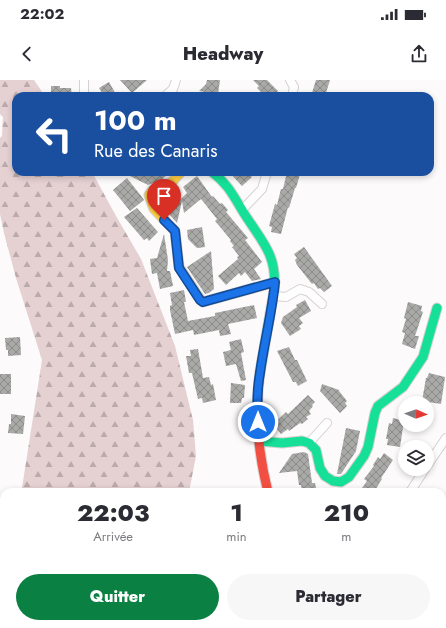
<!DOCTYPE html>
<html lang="fr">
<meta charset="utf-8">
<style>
body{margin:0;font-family:Jost,sans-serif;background:#f7f7f7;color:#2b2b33;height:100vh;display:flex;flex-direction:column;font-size:15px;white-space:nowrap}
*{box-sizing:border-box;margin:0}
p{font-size:13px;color:#7c7c81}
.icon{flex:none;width:22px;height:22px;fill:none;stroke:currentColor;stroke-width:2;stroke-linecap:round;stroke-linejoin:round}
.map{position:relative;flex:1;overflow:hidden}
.details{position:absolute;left:0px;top:408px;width:446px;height:140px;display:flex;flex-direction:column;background:#fff;border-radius:12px 12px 0 0;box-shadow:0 2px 6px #0003}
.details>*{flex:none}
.hud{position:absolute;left:12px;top:12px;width:422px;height:84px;border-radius:12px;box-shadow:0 2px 6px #0003;background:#1a4fa0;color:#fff;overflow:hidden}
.needle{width:26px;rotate:92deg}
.tools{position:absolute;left:398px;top:316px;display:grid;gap:8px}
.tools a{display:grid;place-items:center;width:36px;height:36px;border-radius:50%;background:#fff;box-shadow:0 2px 6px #0003;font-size:20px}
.pin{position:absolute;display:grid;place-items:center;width:34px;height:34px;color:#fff;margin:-41px -17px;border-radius:50% 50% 50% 0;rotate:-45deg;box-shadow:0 0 4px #0007}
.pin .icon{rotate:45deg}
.me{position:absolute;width:44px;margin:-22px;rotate:0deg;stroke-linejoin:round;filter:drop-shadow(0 0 3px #0008)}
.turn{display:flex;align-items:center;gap:14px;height:84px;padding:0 16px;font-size:18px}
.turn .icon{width:52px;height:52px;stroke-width:2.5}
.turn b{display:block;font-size:28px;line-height:34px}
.eta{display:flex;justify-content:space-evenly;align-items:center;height:68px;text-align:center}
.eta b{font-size:24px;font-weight:800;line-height:28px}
.cta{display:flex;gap:8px;margin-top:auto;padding:8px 16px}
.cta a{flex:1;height:46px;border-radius:24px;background:#0b8043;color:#fff;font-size:16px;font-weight:800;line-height:46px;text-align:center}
.cta a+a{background:#f7f7f7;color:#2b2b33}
.status{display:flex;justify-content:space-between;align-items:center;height:28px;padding:0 20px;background:#fff;direction:ltr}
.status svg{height:11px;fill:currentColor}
header{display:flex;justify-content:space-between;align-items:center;height:52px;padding:0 16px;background:#fff;font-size:18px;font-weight:800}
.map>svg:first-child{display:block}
.forest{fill:url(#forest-firs)}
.building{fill:url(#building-cross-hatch)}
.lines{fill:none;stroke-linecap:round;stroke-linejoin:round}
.street-casing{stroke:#d6d1d2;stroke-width:10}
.fast-casing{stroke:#d6d1d2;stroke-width:11}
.slow-casing{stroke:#d6d1d2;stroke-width:11}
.jam-casing{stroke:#d6d1d2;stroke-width:11}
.street{stroke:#fffefe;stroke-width:8}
.fast{stroke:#16e098;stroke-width:9}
.slow{stroke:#ffcf43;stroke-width:9}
.jam{stroke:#f24e42;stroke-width:9}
.route-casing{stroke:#114b97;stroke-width:10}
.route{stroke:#1a73e8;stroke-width:7}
</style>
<div class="status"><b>22:02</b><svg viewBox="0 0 49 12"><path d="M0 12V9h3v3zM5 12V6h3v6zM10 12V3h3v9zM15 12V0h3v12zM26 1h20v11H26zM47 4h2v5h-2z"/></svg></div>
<header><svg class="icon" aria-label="back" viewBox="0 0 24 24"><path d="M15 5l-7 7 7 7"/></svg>Headway<svg class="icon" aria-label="share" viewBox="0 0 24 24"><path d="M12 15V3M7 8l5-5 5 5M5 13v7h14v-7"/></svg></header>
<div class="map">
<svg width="446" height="548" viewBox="0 0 446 548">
<defs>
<pattern id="forest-firs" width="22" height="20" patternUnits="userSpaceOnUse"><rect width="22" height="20" fill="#e5d0d2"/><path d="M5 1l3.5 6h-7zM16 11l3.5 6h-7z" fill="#bbaaac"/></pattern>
<pattern id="building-cross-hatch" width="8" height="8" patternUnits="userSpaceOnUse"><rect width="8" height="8" fill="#a9aaa8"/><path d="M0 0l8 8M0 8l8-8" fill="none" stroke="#8b8c8a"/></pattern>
</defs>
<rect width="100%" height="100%" fill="#fcfafb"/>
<!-- forest -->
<path class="forest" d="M0,0H34L45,16H16V92H92L116,136L141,179L175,266L193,340L196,376L189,412H22V408L42,280L16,198L4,153L0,134V58L2,56L3,37L0,34Z
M0,484H4V544H215V548H2L0,546Z"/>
<!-- building -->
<path class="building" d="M120,0H147L132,13Z
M207,0H220L218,14L199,11L206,4Z
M253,0H267L278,11L273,16H265L257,8L259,6Z
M316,0H330L325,16H311Z
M109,2L117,16H104L99,8Z
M51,6H60V8H71L72,16H51Z
M122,92H170L161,100L148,105Z
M229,92H247L252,97L242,106Z
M287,92H296V93L300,94L296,108H295L289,128L288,127L281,154L271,152L272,147L269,146L275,124L277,125L281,109H283Z
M197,96L212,117L213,116L220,124L222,123L228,130L226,132L248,158L245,160L262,182L254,189L261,199L252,201L245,192L241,196L239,193L226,205L218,196L238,179L237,177L239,176L232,167L234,166L230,161L231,160L215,141L217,139L201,119L184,133L182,121L177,143L167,132L187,113L183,107Z
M127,98L142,117L144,120L130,131L113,110Z
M137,128L158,152L149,161L147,158L144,160L124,137Z
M202,147L205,167L197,168L188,159L187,150Z
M164,154L168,180L167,191H170L173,206L160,209L157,193L152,194L150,179L157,178Z
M304,167L332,206L324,212L320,208L318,209L314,203L312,204L297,185L295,180L297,178L294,174Z
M211,171L214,209L209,213L205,214L187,187Z
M184,210L186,222H184L188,241L215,236V233L254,225L257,238L228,244L231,254L220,256L219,250L194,255L193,250L175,254L170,230V226L172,225L170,213Z
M305,220L311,231L299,238L303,243L299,246L301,249L290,256L281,243L283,237L297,227L296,225Z
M408,222L422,226L421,231L423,232L415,256H419L415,269L402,264L405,253L402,252L406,239L404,238Z
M20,257L21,275L8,276V270H6L5,258Z
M241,259L244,272L241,273L246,300L241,301L236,284L226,286L223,272L231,270L229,262Z
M289,267L295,280H297L307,301L298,306L296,302H293L277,271Z
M198,269L203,298L209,297L211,305L213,304L216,320L203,323L202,318L198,319L192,293H189L186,276H191L190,270Z
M429,293L445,297L441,324L422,321L426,298H427Z
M0,294H11V314H0Z
M231,303L245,305L244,318H242L241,323H230Z
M322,304L339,310V311L347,321L345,323L347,326L340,333L320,311Z
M308,315L315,322L312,325L313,326L309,331L311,334L306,337L308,339L302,344L300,343L289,351L288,349L281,354L273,344L286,332L288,334Z
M11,334L25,336L23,354L8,353L9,344H11Z
M393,338L404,341L400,367L387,365L388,359H386L389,343L392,344Z
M346,348L360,351L356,371L341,394H337Z
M304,372L308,374L312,403H315L317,412H302L301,405H299L297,391L279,393L292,374Z
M384,373L393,380L381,398L382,399L374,412H359L367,401L364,399L374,386L373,385L378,377L380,379Z"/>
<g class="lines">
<!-- street casing -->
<g class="street-casing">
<path id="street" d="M84,0V16
M290,0L294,7L292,16
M165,16L173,9L176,0
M242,130L262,109L267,92
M274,216L286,217L300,209L309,212L322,224
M309,363L327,343
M427,386L446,358
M410,412L425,389
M310,548L311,544
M317,548V544"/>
</g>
<!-- fast casing -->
<g class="fast-casing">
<path id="fast" d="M212,92C227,103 233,115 242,130C260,160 278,173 274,211L260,292
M259,361L282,363L302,361L309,363L316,370L320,388L325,396L333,401L341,402L349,397L364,376L368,367L375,333L378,326L403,307L423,277L437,228"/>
</g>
<!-- slow casing -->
<g class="slow-casing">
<path id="slow" d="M181,92L169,105L153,110L149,115L154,129L175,151L179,187L200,219L203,222L275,202"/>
</g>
<!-- jam casing -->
<g class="jam-casing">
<path id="jam" d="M260,292C254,333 258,372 268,412"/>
</g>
<!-- street -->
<use href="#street" class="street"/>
<!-- fast -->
<use href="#fast" class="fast"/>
<!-- slow -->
<use href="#slow" class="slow"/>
<!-- jam -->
<use href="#jam" class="jam"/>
</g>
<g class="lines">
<!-- route casing -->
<g class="route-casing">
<path id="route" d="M164,140L175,151L179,188L200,220L203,222L275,202C272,233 264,263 260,293C257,309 257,326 258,342"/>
</g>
<!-- route -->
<use href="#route" class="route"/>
</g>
</svg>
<div class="tools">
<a><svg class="needle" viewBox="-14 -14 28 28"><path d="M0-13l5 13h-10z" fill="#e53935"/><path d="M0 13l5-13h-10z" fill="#7c7c81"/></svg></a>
<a><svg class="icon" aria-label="layers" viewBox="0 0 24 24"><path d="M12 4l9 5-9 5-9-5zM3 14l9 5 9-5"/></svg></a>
</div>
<div class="pin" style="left:164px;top:140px;background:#d93025"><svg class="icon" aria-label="arrive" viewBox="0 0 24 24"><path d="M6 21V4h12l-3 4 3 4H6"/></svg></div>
<svg class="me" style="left:258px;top:342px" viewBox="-20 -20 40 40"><circle r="17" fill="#1a73e8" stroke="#fff" stroke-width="3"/><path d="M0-11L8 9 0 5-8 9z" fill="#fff"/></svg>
<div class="hud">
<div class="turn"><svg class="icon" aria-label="left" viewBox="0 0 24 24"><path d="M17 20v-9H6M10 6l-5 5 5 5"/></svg><div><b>100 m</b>Rue des Canaris</div></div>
</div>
<section class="details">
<div class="eta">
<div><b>22:03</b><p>Arrivée</p></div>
<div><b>1</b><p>min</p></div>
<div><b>210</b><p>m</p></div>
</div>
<div class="cta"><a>Quitter</a><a>Partager</a></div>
</section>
</div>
